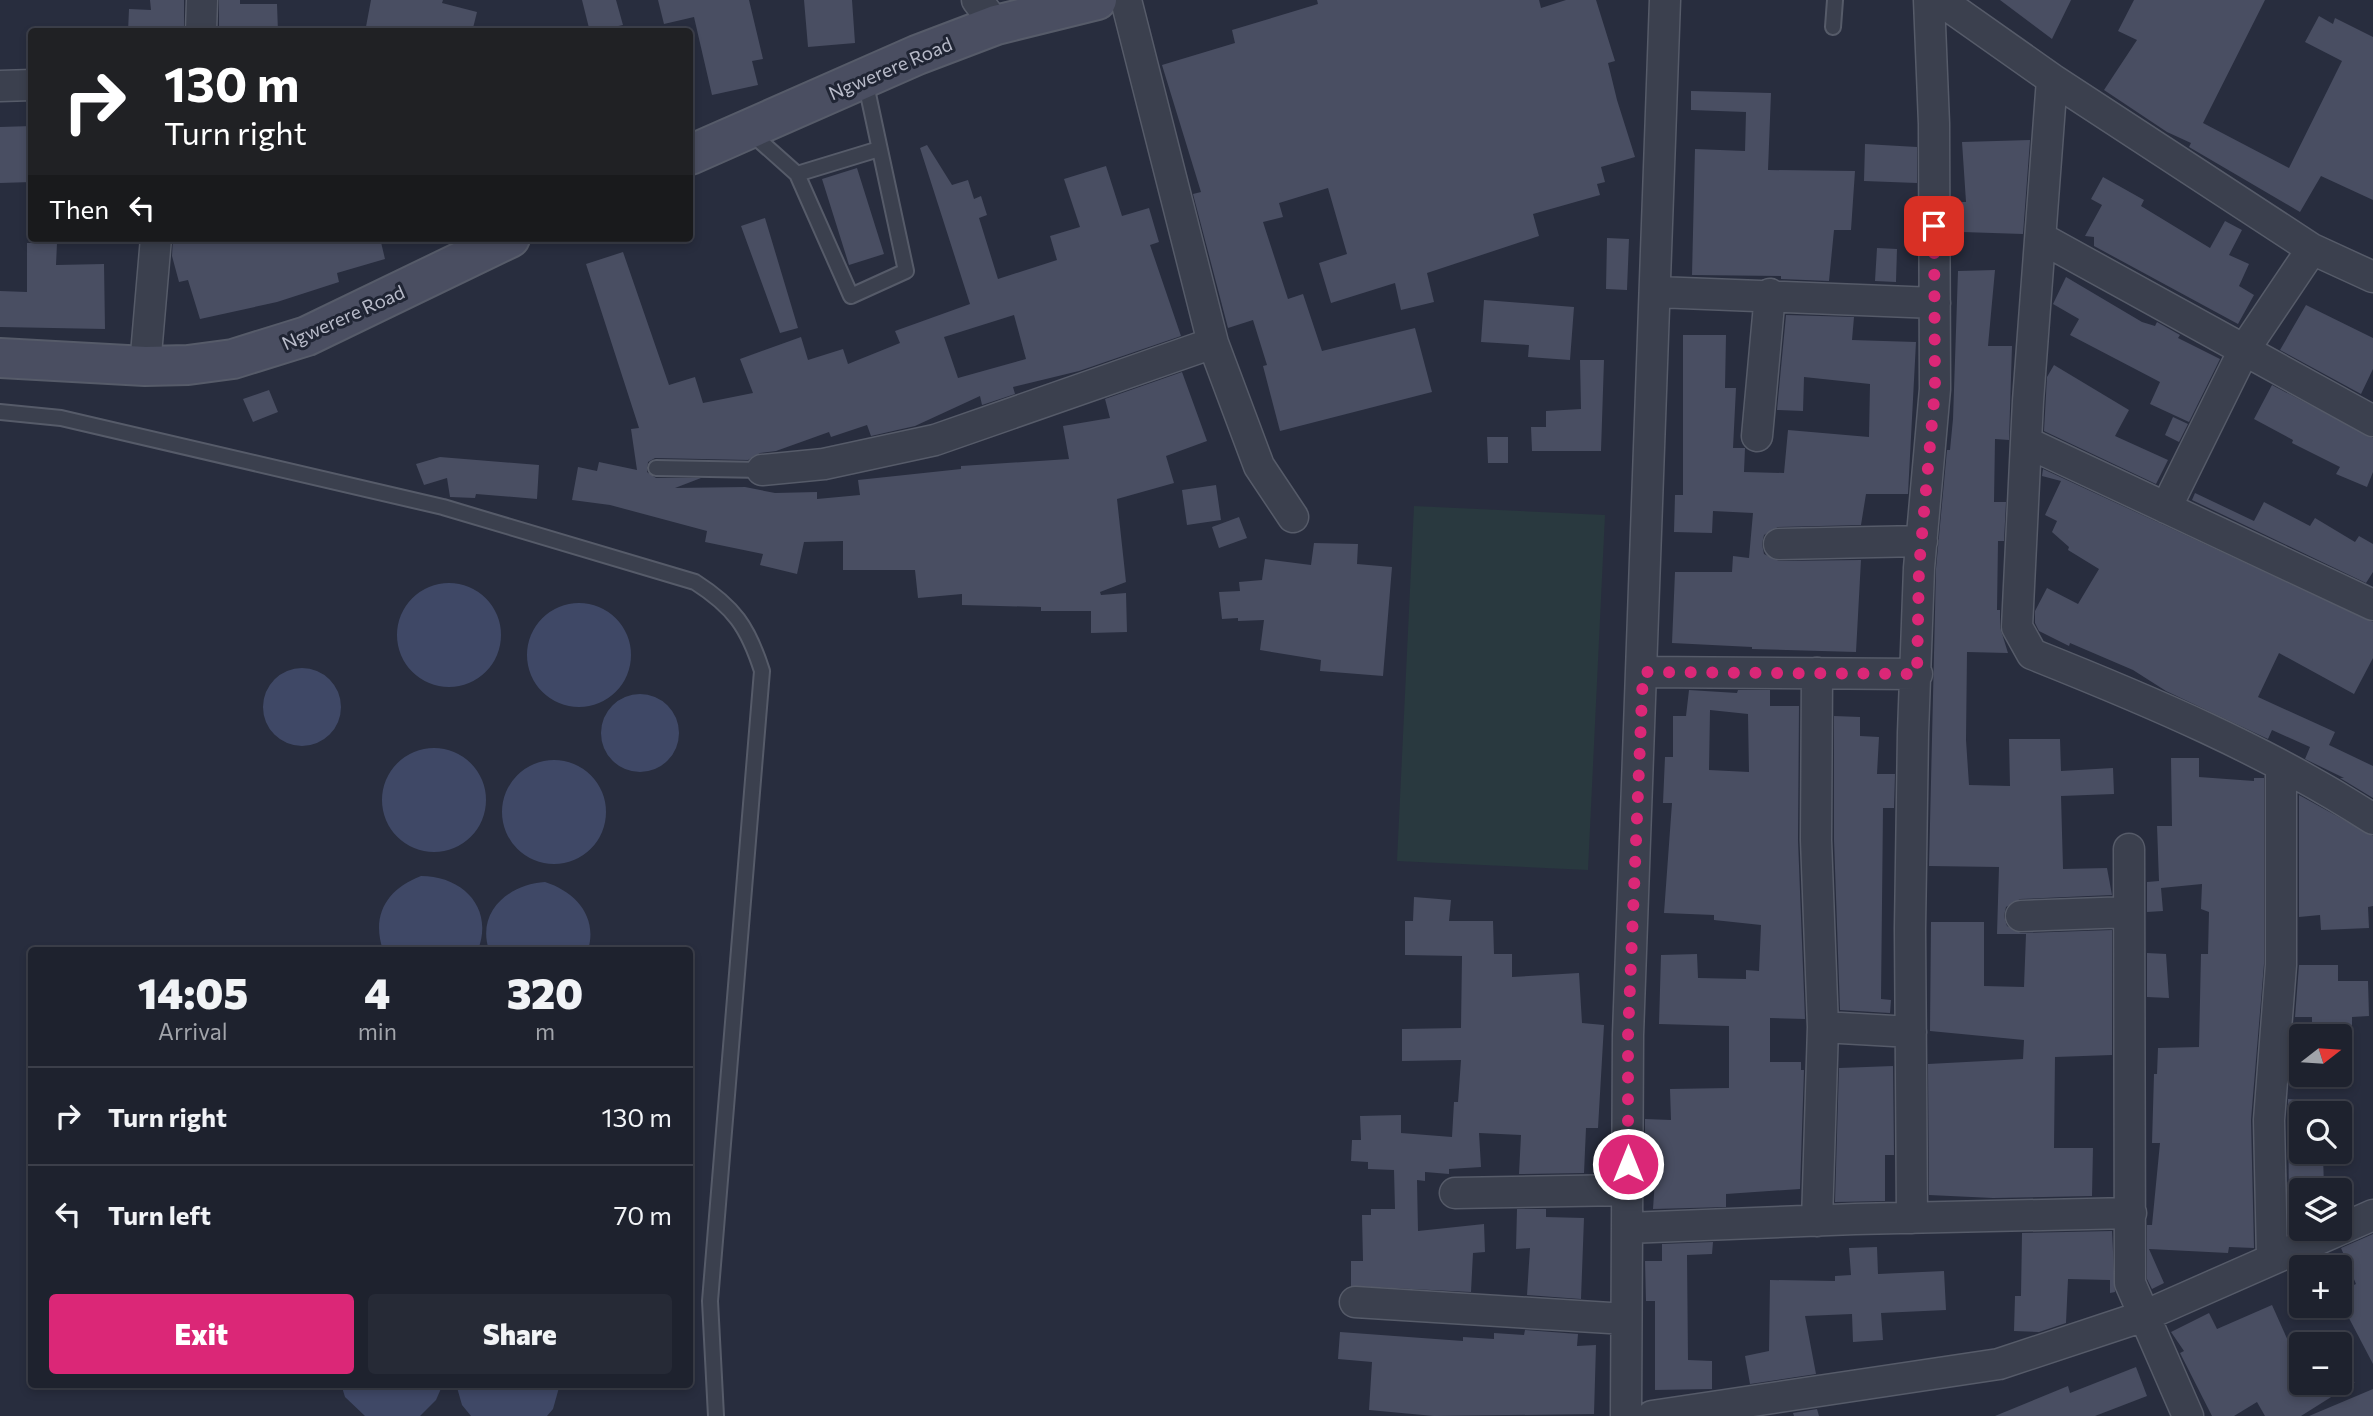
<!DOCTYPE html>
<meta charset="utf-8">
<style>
body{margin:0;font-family:Commissioner,sans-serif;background:#262a36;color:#f1f3f6;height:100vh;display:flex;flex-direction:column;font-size:26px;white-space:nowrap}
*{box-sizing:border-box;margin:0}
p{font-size:23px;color:#a1a4aa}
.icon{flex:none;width:38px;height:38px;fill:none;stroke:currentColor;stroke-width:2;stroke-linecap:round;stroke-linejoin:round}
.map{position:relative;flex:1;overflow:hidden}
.sheet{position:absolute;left:28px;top:947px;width:665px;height:441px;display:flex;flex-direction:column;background:#1e222e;border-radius:7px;box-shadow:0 4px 10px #0003,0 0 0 2px #3c3f4a}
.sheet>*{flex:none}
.hud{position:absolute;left:28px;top:28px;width:665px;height:214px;border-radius:7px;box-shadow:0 4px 10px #0003,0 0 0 2px #3c3f4a;background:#202124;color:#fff;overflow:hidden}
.needle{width:46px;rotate:73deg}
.controls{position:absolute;left:2289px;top:1024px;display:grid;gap:14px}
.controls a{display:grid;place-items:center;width:63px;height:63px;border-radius:7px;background:#1e222e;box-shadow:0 4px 10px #0003,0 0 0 2px #3c3f4a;font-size:35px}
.pin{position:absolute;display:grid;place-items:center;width:60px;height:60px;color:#fff;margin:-30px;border-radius:14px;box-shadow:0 4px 10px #0006}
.me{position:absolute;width:77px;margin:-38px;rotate:0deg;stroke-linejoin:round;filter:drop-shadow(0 0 5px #0008)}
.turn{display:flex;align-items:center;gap:24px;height:147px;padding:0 21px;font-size:32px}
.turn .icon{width:91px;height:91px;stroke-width:2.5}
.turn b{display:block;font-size:49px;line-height:60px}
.then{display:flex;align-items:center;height:66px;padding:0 21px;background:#0003;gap:14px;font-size:26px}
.eta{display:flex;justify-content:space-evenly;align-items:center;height:119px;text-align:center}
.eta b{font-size:42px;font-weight:800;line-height:49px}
.primary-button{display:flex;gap:14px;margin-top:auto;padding:14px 21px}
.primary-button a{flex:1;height:80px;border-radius:7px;background:#db2777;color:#fff;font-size:28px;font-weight:800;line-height:80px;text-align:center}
.primary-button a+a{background:#262a36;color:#f1f3f6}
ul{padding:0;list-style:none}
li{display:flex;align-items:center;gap:21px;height:98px;padding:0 21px;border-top:2px solid #3c3f4a}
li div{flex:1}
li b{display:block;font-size:26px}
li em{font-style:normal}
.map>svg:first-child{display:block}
.green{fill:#29393f}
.water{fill:#3f4866}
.building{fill:#494e62;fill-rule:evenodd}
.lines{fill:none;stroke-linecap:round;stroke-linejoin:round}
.lane-casing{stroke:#565b69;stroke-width:18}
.street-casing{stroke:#565b69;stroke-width:33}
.secondary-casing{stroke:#565b69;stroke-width:42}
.lane{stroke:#3b404e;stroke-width:14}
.street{stroke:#3b404e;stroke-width:30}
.secondary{stroke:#4a4e61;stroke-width:38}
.route{stroke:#db2777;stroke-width:12;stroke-dasharray:0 21.6}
.labels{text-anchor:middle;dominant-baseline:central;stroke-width:6;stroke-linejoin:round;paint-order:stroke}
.street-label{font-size:19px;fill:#b8bbc9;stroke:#202534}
</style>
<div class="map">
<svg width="2373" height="1416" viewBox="0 0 2373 1416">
<rect width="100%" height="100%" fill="#282d3e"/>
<!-- green -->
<path class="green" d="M1414,506L1605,515L1588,870L1397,861Z"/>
<!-- water -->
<path class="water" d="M397 635a52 52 0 1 1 104 0a52 52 0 1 1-104 0Z
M527 655a52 52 0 1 1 104 0a52 52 0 1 1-104 0Z
M263 707a39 39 0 1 1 78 0a39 39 0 1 1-78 0Z
M601 733a39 39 0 1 1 78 0a39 39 0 1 1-78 0Z
M382 800a52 52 0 1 1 104 0a52 52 0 1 1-104 0Z
M502 812a52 52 0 1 1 104 0a52 52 0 1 1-104 0Z
M421,876C463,876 494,908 478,950H383C371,915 387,889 421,876Z
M545,882C576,892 598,917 588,950H489C476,911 510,884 545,882Z
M341,1384H443L436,1400L420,1416H365L345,1397Z
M456,1384H560L553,1409L547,1416H471L462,1405Z"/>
<!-- building -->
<path class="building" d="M150,0H184V32H128L129,9L151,10Z
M219,0H240V4H277L278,32H219Z
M371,0H443L442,3L477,12L472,32H365Z
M582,0H616L623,25L590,32Z
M658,0H749L763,59L752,61L758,85L712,95L694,17L664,24Z
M804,0H852L855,43L808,47Z
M1317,0H1539L1541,8L1566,0H1596L1615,61L1608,63L1617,100L1635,157L1601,167L1605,182L1597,184L1600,195L1533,214L1539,236L1427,273L1434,302L1401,310L1395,283L1331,303L1319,263L1347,254L1328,188L1279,203L1283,217L1263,222L1288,299L1303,294L1322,351L1415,328L1432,392L1280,431L1263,366L1267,365L1253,320L1228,328L1193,194L1201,192L1162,65L1235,43L1232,30L1318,4Z
M2000,0H2071L2052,39Z
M2134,0H2265L2203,123L2289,168L2342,61L2305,42L2319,16L2333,24L2335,18L2373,37V200L2321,176L2300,212L2189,147L2191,143L2167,132L2104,90L2137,40L2118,31Z
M1691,91L1771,93L1768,170L1855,171L1851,230H1834L1829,281L1781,279V276L1692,275L1695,149L1745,151L1746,112L1691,110Z
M32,126V182L0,183V127Z
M2030,140L2023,234L1962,232V202H1966L1962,142Z
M1865,144L1917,147V183L1864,181Z
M927,145L952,185L968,180L974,199L981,196L987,215L979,218L998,279L1057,260L1050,236L1080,227L1064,179L1106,166L1122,216L1149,208L1159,242L1150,245L1181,336L1079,371L1013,387L1015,394L982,405L980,396L915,426L871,436L867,425L831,437L829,432L776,451L760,453L748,460L655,458L648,462L647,472L656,478H701L675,488L745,487L775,493L817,492V499L860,495L858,480L961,469V466L1069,459L1063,426L1110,418L1105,399L1182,372L1207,441L1166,456L1174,483L1117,499L1126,582L1100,592L1101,595L1126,593L1127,632L1091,633V611H1041V607L962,605V594L918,598L915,570H843V541L804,542L797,574L760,565L763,554L705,542L707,531L610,505L572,500L578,467L597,471L599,462L637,470L631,429L639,428L586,264L623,252L669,385L695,377L703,403L753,393L740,359L801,337L808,360L843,349L848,364L900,343L895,331L970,304L920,148ZM1014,315L1026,359L958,378L944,337Z
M857,168L884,254L849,265L822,179Z
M2103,177L2144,200L2141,206L2210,248L2225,221L2242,230L2229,255L2249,264L2239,286L2254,295L2238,324L2094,246V237L2085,236L2102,205L2091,199Z
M765,218L798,328L780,333L741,226Z
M173,238H380L385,259L337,273L339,282L277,302L200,319L188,280L179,282L172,256Z
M1607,238L1629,239L1627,290L1606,289Z
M27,243H57L56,265L104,264L105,329L0,327V291L27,292Z
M1877,248L1897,249L1896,282L1875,281Z
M1995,270L1988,346H2012L2009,440L1995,439L1994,502H2006L2004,541H1998L1997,610H2000V627L2008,653L1967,652L1966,740L1969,785L2010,786L2009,739H2060L2061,771L2113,768L2114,794L2061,796L2063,869L2107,868L2112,895L2020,899L2006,907L2004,916L2007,926L2021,933L2112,930V1055L2055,1057L2054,1148H2093L2092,1196L1993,1198L1929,1195L1928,1064L2023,1059L2024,1040L1930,1031L1931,922H1984V986L2024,987L2026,934H1997L1999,867L1929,866L1936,569L1947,450H1950L1953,419L1958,271Z
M2066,277L2142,322L2155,326L2157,322L2180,335L2178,338L2220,359L2189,422L2150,404L2160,382L2070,335L2079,319L2053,304Z
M1484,300L1574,307L1570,360L1528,357L1529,345L1481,342Z
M2306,305L2373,338V369L2361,394L2280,350Z
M1786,315L1854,317L1852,340L1916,342L1908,494H1866L1861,525L1778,527L1764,535L1762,544L1764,554L1779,561L1861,560L1856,652L1752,649V647L1672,643L1675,572H1732L1733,556L1749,558L1753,513L1713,511L1712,533L1674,532L1675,495H1683V335H1726L1725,388H1736L1733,448H1745L1744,472L1784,473L1788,430L1869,437L1870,384L1804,377L1803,411L1777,410Z
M1580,360H1604L1601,451H1532L1531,427H1546V411L1581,409Z
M2054,365L2129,410L2115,436L2168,460L2156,484L2044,431L2047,377Z
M2272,385L2373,438V472L2367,487L2336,474L2340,467L2292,443L2293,440L2254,419Z
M269,390L278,412L253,422L243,399Z
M2173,417L2188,424L2179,442L2165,435Z
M1487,437H1508V463H1488Z
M440,457L539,465L537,499L476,494L475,498L450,497L447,478L424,485L416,464Z
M2043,469L2373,622V658L2354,694L2279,653L2258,697L2335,732L2329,745L2373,766V798L2340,778H2344L2305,759L2310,747L2272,730L2268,739L2166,691L2133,670L2070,643L2069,646L2039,631L2035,623V611L2047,588L2078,604L2099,569L2068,550L2069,547L2052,532L2057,521L2045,515L2061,481L2042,476Z
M1216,485L1221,520L1187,525L1182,490Z
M2195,493L2254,521L2264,502L2310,526L2315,518L2355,542L2359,536L2373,544V572L2366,583L2192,500Z
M1239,517L1247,538L1219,548L1212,527Z
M1314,543L1358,544L1357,564L1392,567L1383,676L1320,671L1321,660L1260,650L1264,620L1238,621V618L1222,619L1219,592L1240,591L1239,582L1262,580L1265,559L1311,565Z
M1689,690L1737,693L1738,690H1770V706H1799L1798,840L1805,1019L1770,1018V1062H1801V1070H1804L1800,1189L1726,1194V1207L1653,1209L1655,1179H1645V1119L1671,1120L1670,1089L1729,1088V1026L1659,1024L1661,955L1697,954L1698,978L1746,979V970L1759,971L1761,925L1714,920V915L1664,913L1672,803H1663L1665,757H1673V716H1686ZM1710,710L1748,714L1749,772L1709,770Z
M1834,716L1860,717V736L1879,737L1877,774H1895L1894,808H1883L1881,999L1891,1000L1890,1013L1840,1010L1834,840Z
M2171,758H2199V777L2254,781V778H2264V964L2251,1120L2254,1248L2229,1247L2228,1253L2149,1249L2164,1283L2152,1289L2147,1279V1225H2152L2160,1143H2152L2154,1074H2157L2158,1048L2199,1047L2201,954H2208L2209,912L2201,909L2202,884L2161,888L2163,911L2147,912V882L2159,881L2157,826H2172Z
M2299,795L2373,836V906L2368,907L2369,928L2321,930L2320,915L2299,917Z
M1414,897L1451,900L1449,921H1493L1494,954H1512V977L1579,973L1582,1023L1604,1025L1598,1128H1586L1584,1173L1519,1174L1521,1135L1479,1133L1481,1167L1449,1169V1174L1425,1172V1181L1417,1180L1418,1231L1484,1224L1485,1252L1473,1253L1471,1292L1351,1286V1261H1363L1362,1215H1371V1209H1395L1394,1170L1368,1169V1162L1351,1161L1352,1140H1361L1360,1116L1401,1115V1133L1452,1137L1454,1102H1458L1461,1060L1402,1061V1029L1461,1028L1462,956L1405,955V921H1413Z
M2147,953L2166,954L2169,998L2147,997Z
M2299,965H2338V981H2368L2369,1016L2352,1017V1036H2312V1017H2295Z
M1893,1066L1894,1155H1885V1201L1835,1202L1839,1068Z
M2288,1099L2301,1100V1152H2323L2324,1190H2301V1228L2296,1230L2289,1213Z
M1517,1209H1546V1217L1584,1218L1581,1299L1527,1295L1530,1248L1516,1249Z
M2112,1231L2115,1292L2110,1293V1280L2068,1279L2066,1323L2039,1332L2014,1331L2015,1296H2021L2022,1233Z
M2373,1234V1364L2340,1301V1291L2356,1284L2341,1248Z
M1713,1242L1712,1254L1687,1255L1688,1360L1712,1361V1389L1655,1390V1301H1646L1645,1261H1662V1244Z
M1877,1247L1878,1274L1944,1271L1946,1310L1881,1313L1883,1340L1853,1342L1852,1314L1805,1316L1816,1374L1750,1384L1745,1356L1769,1351L1770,1280L1835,1281V1276L1851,1275L1849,1248Z
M2272,1305L2294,1354L2301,1350V1382H2355L2301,1416H2265L2257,1402L2234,1416H2212L2180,1353L2184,1351L2171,1332L2209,1313L2217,1329Z
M1525,1330L1578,1334L1577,1346L1596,1345L1594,1414L1434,1416L1369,1410L1372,1362L1338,1359L1340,1332L1463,1341V1337L1494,1339V1333L1524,1335Z
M2136,1367L2147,1396L2095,1416H1995L2068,1386L2070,1393Z
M2373,1389V1416H2309Z
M1817,1409L1819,1416H1794L1793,1413Z"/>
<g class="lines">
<!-- lane casing -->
<g class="lane-casing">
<path id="lane" d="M1833,27L1835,0
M751,133L797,174L851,296L906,271L865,80
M797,174L879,149
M0,412L61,418L443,507L695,582C734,607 748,627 762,671L710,1301L716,1416
M656,468L762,470"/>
</g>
<!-- street casing -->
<g class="street-casing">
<path id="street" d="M977,0L996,25
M1126,0L1213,343L1259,466L1293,517
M1940,0L2052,79L2312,249L2373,277
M201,32L202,0
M2052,79L2028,401L2017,627L2032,654C2150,701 2266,750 2373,819
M0,86L32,85
M2041,238L2373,421
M1657,292L1935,303
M145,366L156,238
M1757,436L1770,294
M2026,442L2373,605
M762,470L824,464L935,440L1213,343
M2166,508L2244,350L2312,249
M1779,544L1922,541
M1643,672L1917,674
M1817,673L1816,840L1823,1027L1817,1221
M2129,849L2130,1283L2188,1416
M2021,916L2129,912
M1823,1027L1911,1032
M1455,1193L1627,1190
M1912,1218L1910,929L1913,733L1919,568L1935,389L1934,124L1929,0
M1627,1228L1855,1219L2131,1213
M2272,1259L2269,1120L2281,965V766
M1355,1302L1626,1319
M1626,1416L1628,1035L1665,0
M1652,1416L1999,1364L2144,1316L2373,1215"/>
</g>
<!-- secondary casing -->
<g class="secondary-casing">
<path id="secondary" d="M690,155L917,55L996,25L1097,0
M0,358L145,366L188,365L233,359L307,336L510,238"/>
</g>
<!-- lane -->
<use href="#lane" class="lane"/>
<!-- street -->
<use href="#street" class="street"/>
<!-- secondary -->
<use href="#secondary" class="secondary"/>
</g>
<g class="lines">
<!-- route -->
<path class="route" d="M1628,1164V1035L1643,672L1917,674L1919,568L1935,389L1934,226"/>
</g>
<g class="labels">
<!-- street labels -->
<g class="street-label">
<text transform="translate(890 68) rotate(-23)">Ngwerere Road</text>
<text transform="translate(343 317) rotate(-24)">Ngwerere Road</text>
</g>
</g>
</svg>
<div class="controls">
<a><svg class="needle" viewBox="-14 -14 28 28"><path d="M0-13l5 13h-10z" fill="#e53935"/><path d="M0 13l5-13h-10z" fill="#a1a4aa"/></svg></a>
<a><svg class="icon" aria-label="search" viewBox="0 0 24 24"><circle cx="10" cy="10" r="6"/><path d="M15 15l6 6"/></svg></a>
<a><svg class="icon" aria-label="layers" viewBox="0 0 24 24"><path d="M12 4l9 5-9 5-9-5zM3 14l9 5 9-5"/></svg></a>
<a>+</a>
<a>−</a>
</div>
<div class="pin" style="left:1934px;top:226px;background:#d93025"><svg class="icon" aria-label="arrive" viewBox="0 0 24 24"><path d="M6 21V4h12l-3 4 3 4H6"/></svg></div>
<svg class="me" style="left:1628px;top:1164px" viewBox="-20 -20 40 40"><circle r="17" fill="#db2777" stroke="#fff" stroke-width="3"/><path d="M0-11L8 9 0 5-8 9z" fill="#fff"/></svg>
<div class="hud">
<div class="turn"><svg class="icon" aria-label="right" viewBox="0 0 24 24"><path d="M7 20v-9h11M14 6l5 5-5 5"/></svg><div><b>130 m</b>Turn right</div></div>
<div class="then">Then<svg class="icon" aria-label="left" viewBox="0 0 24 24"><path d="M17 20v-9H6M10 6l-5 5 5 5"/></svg></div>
</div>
<section class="sheet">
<div class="eta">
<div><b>14:05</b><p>Arrival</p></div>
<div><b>4</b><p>min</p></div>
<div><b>320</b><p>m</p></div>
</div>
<ul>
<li><svg class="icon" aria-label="right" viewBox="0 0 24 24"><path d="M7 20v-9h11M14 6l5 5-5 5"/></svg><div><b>Turn right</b></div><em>130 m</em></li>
<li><svg class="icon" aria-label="left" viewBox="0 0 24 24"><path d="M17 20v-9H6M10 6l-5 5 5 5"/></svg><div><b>Turn left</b></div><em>70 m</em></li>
</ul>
<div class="primary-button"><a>Exit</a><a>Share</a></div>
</section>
</div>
